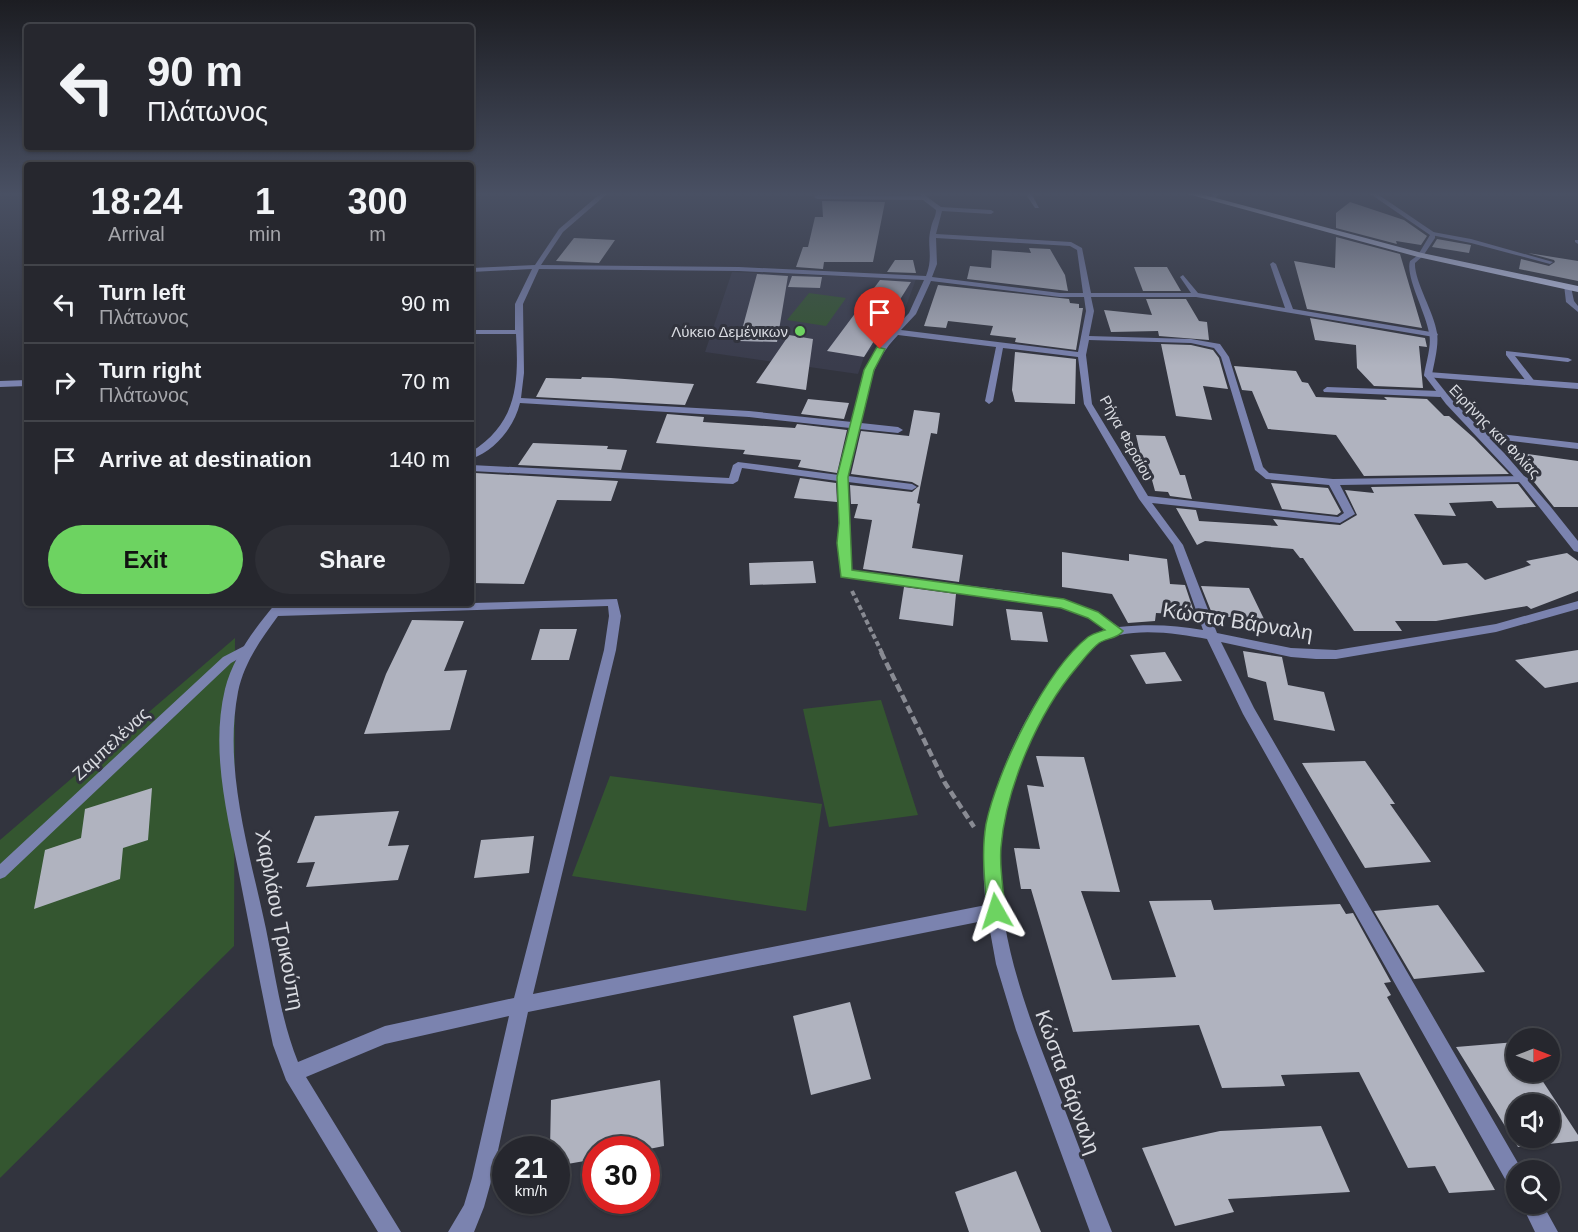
<!DOCTYPE html>
<meta charset="utf-8">
<style>
body{margin:0;font-family:Helvetica,sans-serif;background:#2e2f36;color:#f1f3f6;height:100vh;display:flex;flex-direction:column;font-size:22px;white-space:nowrap}
*{box-sizing:border-box;margin:0}
p{font-size:20px;color:#a4a5aa}
.icon{flex:none;width:33px;height:33px;fill:none;stroke:currentColor;stroke-width:2;stroke-linecap:round;stroke-linejoin:round}
.map{position:relative;flex:1;overflow:hidden}
.panel{position:absolute;left:24px;top:162px;width:450px;height:444px;display:flex;flex-direction:column;background:#26272e;border-radius:6px;box-shadow:0 2px 4px #0004,0 0 0 2px #42444a}
.panel>*{flex:none}
.banner{position:absolute;left:24px;top:24px;width:450px;height:126px;border-radius:6px;box-shadow:0 2px 4px #0004,0 0 0 2px #42444a;background:#26272e;color:#f1f3f6;overflow:hidden}
.needle{width:39px;rotate:90deg}
.buttons{position:absolute;left:1506px;top:1028px;display:grid;gap:12px}
.buttons a{display:grid;place-items:center;width:54px;height:54px;border-radius:50%;background:#26272e;box-shadow:0 2px 4px #0004,0 0 0 2px #42444a;font-size:30px}
.speed{position:absolute;left:492px;top:1136px;display:flex;gap:12px;font-size:30px;font-weight:700;text-align:center}
.speed>*{display:grid;place-content:center;width:78px;height:78px;border-radius:50%;background:#26272e;box-shadow:0 2px 4px #0004,0 0 0 2px #42444a;line-height:1}
.speed small{font-size:15px;font-weight:400}
.speed .limit{border:9px solid #d22;background:#fff;color:#111}
.pin{position:absolute;display:grid;place-items:center;width:51px;height:51px;color:#fff;margin:-62px -26px;border-radius:50% 50% 50% 0;rotate:-45deg;box-shadow:0 0 6px #0007}
.pin .icon{rotate:45deg}
.me{position:absolute;width:66px;margin:-33px;rotate:354deg;stroke-linejoin:round;filter:drop-shadow(0 0 4px #0008)}
.turn{display:flex;align-items:center;gap:21px;height:126px;padding:0 24px;font-size:27px}
.turn .icon{width:78px;height:78px;stroke-width:2.5}
.turn b{display:block;font-size:42px;line-height:51px}
.eta{display:flex;justify-content:space-evenly;align-items:center;height:102px;text-align:center}
.eta b{font-size:36px;font-weight:800;line-height:42px}
.button{display:flex;gap:12px;margin-top:auto;padding:12px 24px}
.button a{flex:1;height:69px;border-radius:36px;background:#6dd361;color:#111;font-size:24px;font-weight:800;line-height:69px;text-align:center}
.button a+a{background:#2e2f36;color:#f1f3f6}
ul{padding:0;list-style:none}
li{display:flex;align-items:center;gap:18px;height:78px;padding:0 24px;border-top:2px solid #42444a}
li div{flex:1}
li b{display:block;font-size:22px}
li em{font-style:normal}
.map>svg:first-child{display:block}
.built{fill:#3a3c4c}
.green{fill:#345630}
.building{fill:#b0b3bf;fill-rule:evenodd}
.lines{fill:none;stroke-linecap:round;stroke-linejoin:round}
.path-far1{stroke:#898b93;stroke-width:4;stroke-dasharray:5 3;stroke-linecap:butt}
.path{stroke:#898b93;stroke-width:4.5;stroke-dasharray:8 4;stroke-linecap:butt}
.service{fill:#7b83af;fill-rule:evenodd}
.minor{fill:#7b83af;fill-rule:evenodd}
.tertiary{fill:#7b83af;fill-rule:evenodd}
.primary{fill:#ced5f9;fill-rule:evenodd}
.route{fill:#6dd361;stroke:#47893f;stroke-width:1.5}
.poi-dot{fill:#6dd361;stroke:#32343e;stroke-width:2}
.labels{text-anchor:middle;dominant-baseline:central;stroke-width:6;stroke-linejoin:round;paint-order:stroke}
.far-poi-label{font-size:15px;fill:#d9dbe1;stroke:#32343e;text-anchor:end}
.far-street-label{font-size:15px;fill:#d9dbe1;stroke:#32343e}
.street-label{font-size:18px;fill:#d9dbe1;stroke:#32343e}
.near-street-label{font-size:21px;fill:#d9dbe1;stroke:#32343e}
</style>
<div class="map">
<svg width="1578" height="1232" viewBox="0 0 1578 1232">
<rect width="100%" height="100%" fill="#32343e"/>
<!-- built -->
<path class="built" d="M732,272L916,279L905,309L864,357L858,374L705,352Z"/>
<!-- green -->
<path class="green" d="M809,293L846,298L826,326L787,320Z
M235,638L234,946L0,1178V840Z
M881,700L918,815L829,827L803,709Z
M610,776L822,804L806,911L572,876Z"/>
<!-- building -->
<path class="building" d="M822,201L885,202L873,262H824L823,269L796,267L803,247H808L815,217H823Z
M1350,202L1404,220L1427,236L1421,245L1396,241L1397,244L1336,228V213Z
M1336,237L1400,254L1422,328L1307,309L1294,261L1335,268Z
M574,238L615,240L599,263L556,261Z
M1437,239L1471,245L1469,253L1432,247Z
M1029,248L1050,249L1065,275L1068,291L967,279L970,266L991,268L992,250L1031,253Z
M1528,253L1578,261V281L1519,269L1521,259L1549,266L1555,262L1554,260Z
M895,260H913L916,273L887,272Z
M1134,267H1167L1181,291H1143Z
M757,274L788,276L777,342L739,341Z
M792,276L822,277L820,288L788,287Z
M880,280L911,282L864,357L827,351Z
M938,285L1069,299L1070,303L1079,304V308H1083L1076,350L1015,342L1016,338L990,335L993,326L948,321L946,328L924,326Z
M1146,299H1186L1199,321L1207,322L1209,340L1159,336L1158,331L1111,332L1104,310L1152,315Z
M1310,318L1425,338L1427,347L1419,346L1423,388L1374,386L1357,368L1356,345L1315,340Z
M789,335L813,339L806,390L756,383Z
M1161,344L1191,345L1213,350L1219,358L1228,389L1203,386L1212,420L1176,416Z
M1015,352L1076,359L1075,404L1015,402L1012,390Z
M1234,366L1296,371L1302,382L1308,383L1316,397L1387,400L1384,397L1427,399L1444,416H1449L1474,438L1509,474L1364,476L1336,435L1268,429L1252,391L1242,390Z
M582,377L611,378L694,384L685,405L536,397L546,378L581,379Z
M808,399L849,403L844,419L801,414Z
M914,410L940,413L937,434L931,433L917,503L920,504L912,548L963,555L959,582L863,569L872,520L854,518L858,504H851L850,485L912,492L919,486L912,482L851,474L861,431L909,436Z
M667,414L704,417L703,422L795,428L797,424L847,430L837,473L798,467L801,460L743,454L745,450L656,443Z
M1136,435L1165,436L1180,475H1185L1192,499L1170,496L1168,492L1155,491L1152,480H1146Z
M533,443L608,446L607,449L627,450L621,470L518,465Z
M1505,451L1578,461V507H1554L1530,477Z
M475,473L618,481L611,501L557,500L524,584L471,583V480Z
M800,478L836,483L837,502L794,498Z
M1271,483L1328,488L1341,512L1337,515L1282,509Z
M1518,484L1536,507L1497,508L1492,501L1449,503L1456,516L1414,514L1443,565L1467,563L1485,580L1531,565L1526,561L1567,553L1578,561V591L1531,609L1527,606L1436,621H1395L1402,631H1354L1303,558H1300L1293,549L1205,541L1197,545L1176,508L1196,510L1199,521L1278,526L1273,519L1340,525L1357,515L1345,490L1374,493L1371,487Z
M1062,552L1129,561V554L1167,559L1170,584L1185,585L1195,615L1156,613L1155,621L1128,623L1112,594L1062,587Z
M813,561L816,583L750,585L749,563Z
M1201,586L1249,588L1264,619L1213,616Z
M904,587L956,594L953,626L899,619Z
M1006,609L1042,612L1048,642L1011,640Z
M412,620L464,621L444,671L467,670L450,730L364,734L386,674Z
M540,629H577L569,660H531Z
M1578,650V682L1545,688L1515,660Z
M1243,651L1282,657L1288,685L1324,692L1335,731L1274,720L1266,682L1248,677Z
M1165,652L1182,681L1146,684L1130,655Z
M1036,756L1084,757L1120,892L1081,891L1112,980L1176,977L1149,901L1211,900L1214,910L1340,904L1346,914L1353,913L1391,982L1384,983L1391,995L1387,997L1495,1190L1449,1193L1435,1166L1408,1168L1359,1072L1281,1075L1285,1086L1222,1088L1199,1025L1073,1032L1031,889H1021L1014,848L1040,849L1027,785L1044,787Z
M1365,761L1395,804H1390L1431,862L1365,868L1302,763Z
M152,788L148,840L123,848L120,879L34,909L45,850L81,838L85,809Z
M399,811L388,846L409,845L398,880L306,887L315,862L297,863L315,816Z
M534,836L529,873L474,878L481,840Z
M1438,905L1485,972L1414,979L1374,911Z
M850,1002L871,1079L811,1095L793,1016Z
M1516,1042V1071H1536L1578,1135V1141L1518,1147L1456,1047ZM1516,1104H1550V1137H1516Z
M660,1080L664,1146L649,1149H596V1159L556,1166V1149H550L551,1100Z
M1321,1126L1350,1192L1228,1199L1234,1212L1175,1226L1142,1148L1220,1131Z
M1016,1171L1041,1232H969L955,1192Z"/>
<g class="lines">
<!-- path-far1 -->
<path class="path-far1" d="M852,591L882,653"/>
<!-- path -->
<path class="path" d="M881,652L945,783L974,827"/>
<!-- service -->
<path class="service" d="M1433,232L1471,239L1553,262L1550,264L1471,243L1431,235V233Z
M1575,240H1578V244L1575,242Z
M1506,351L1568,358L1572,360L1568,362L1515,356L1536,383L1532,385H1529L1506,355Z
M250,643L254,644L255,647L254,650L231,663L5,877L0,879V864L223,657Z"/>
<!-- minor -->
<path class="minor" d="M601,193H608L563,232L541,265L739,267L926,276C934,256 926,245 931,228C932,221 936,217 936,210L923,200L817,199L814,197L817,195L921,196L920,193H926L927,197L941,207L991,210L994,212L991,214L942,211L936,234L1071,242L1082,248L1091,293H1191L1180,277L1183,275L1198,293L1285,308L1270,264L1273,262L1276,264L1293,309L1437,333L1438,335L1434,337L1196,297H1091L1094,311L1089,336L1191,339L1220,344L1229,357L1263,467L1269,473L1333,479L1524,476L1529,479L1524,482L1340,485L1355,514L1340,523L1152,503L1183,545L1217,633L1291,648L1336,650L1496,624L1578,601V609L1496,632L1336,659H1316L1291,657L1221,642L1254,708L1522,1170H1516V1189L1509,1186L1243,714L1207,639C1175,633 1124,625 1096,645C1075,660 1062,684 1049,706C1028,744 1007,784 1002,828C990,919 1025,1008 1058,1092C1076,1139 1093,1185 1112,1232H1090L1016,1030L996,964L988,920L528,1012L492,1178L484,1207L474,1232H448L464,1205L472,1178L509,1016L385,1044L306,1077L401,1232H378L286,1080L273,1045C261,990 251,934 240,879C228,817 210,752 225,689C233,657 255,628 276,603H288L285,608L617,599L621,616L616,650L533,994L986,905C982,876 983,844 989,814C1000,763 1054,647 1106,630L1089,618L1062,608L1021,600L842,577L838,543L840,523L838,481L742,468L738,481L733,484L471,471V465L729,478L733,465L738,462L839,475L850,428L749,417L520,403C514,427 496,450 471,459V452C517,423 519,384 516,334H471V330H515V304L532,269L471,272V268L535,265L559,229ZM936,238L1070,246L1077,250L1083,293H1060L932,277L937,264ZM539,269L739,271L924,280L909,313L877,347L865,370L852,422L749,411L521,398L524,373L523,304ZM931,281L1060,297H1084L1086,311L1078,352L901,330L916,314ZM898,335L996,347L985,401L989,404L993,401L1003,348L1078,357L1084,404L1139,499L1173,545L1203,630C1175,625 1148,624 1119,627L1097,612L1064,600L1021,592L851,571C848,541 850,512 848,482L912,490L917,487L912,484L848,476L859,429L898,433L903,430L898,427L861,423C869,387 871,363 898,335ZM1089,340L1191,343L1214,348L1221,357L1255,470L1266,479L1329,485L1344,513L1338,517L1148,496L1092,404L1086,355ZM608,606L609,616L604,650L514,998L385,1026L298,1062C281,1020 275,973 266,929C250,853 223,770 238,692C244,663 261,639 278,616Z
M1025,193H1031L1039,208H1035Z
M1214,193H1221L1213,200H1209Z
M1369,193H1376L1435,233V238L1423,256L1418,255L1430,235Z
M1564,285L1571,287L1574,301L1578,306V312L1566,302Z
M1428,372L1578,383V389L1425,377L1424,375Z
M27,380V386L0,387V381Z
M1327,387L1440,391L1444,394L1440,397L1324,392L1323,390Z
M1483,432L1578,443V449L1480,437V433Z
M1521,1203H1542L1558,1232H1535Z"/>
<!-- tertiary -->
<path class="tertiary" d="M1421,253L1424,255L1415,263C1414,281 1434,312 1437,333C1439,346 1434,363 1432,375L1452,400L1505,454L1550,506L1578,541V552L1574,551L1521,484L1446,404L1424,375C1426,362 1432,345 1429,333C1426,313 1405,276 1410,261Z"/>
<!-- primary -->
<path class="primary" d="M1184,193H1197L1422,253L1578,286V292L1418,257Z"/>
</g>
<!-- sky -->
<linearGradient id="sky" x2="0" y2="1"><stop stop-color="#1c1d22"/><stop offset="0.53" stop-color="#495063"/><stop offset="1" stop-color="#495063" stop-opacity="0"/></linearGradient>
<rect width="1578" height="366" fill="url(#sky)"/>
<!-- route -->
<path class="route" d="M877,347L885,349L874,370L848,477L852,570L1064,599L1098,612L1123,631C1117,639 1106,638 1099,643C1091,649 1083,660 1077,667C1038,713 1006,787 1001,847C999,868 1004,890 1005,911L1003,917L996,920L990,917L987,911C985,882 981,853 986,824C997,771 1045,671 1088,637C1092,634 1099,632 1105,630L1088,618L1061,608L841,577L837,543L839,523L837,477L864,370Z"/>
<!-- markers -->
<circle class="poi-dot" cx="800" cy="331" r="6"/>
<g class="labels">
<!-- far-poi labels -->
<g class="far-poi-label">
<text x="788" y="331">Λύκειο Δεμένικων</text>
</g>
<!-- far-street labels -->
<g class="far-street-label">
<text transform="translate(1495 431) rotate(46)">Ειρήνης και Φιλίας</text>
<text transform="translate(1127 438) rotate(61)">Ρήγα Φεραίου</text>
</g>
<!-- street labels -->
<g class="street-label">
<text transform="translate(111 744) rotate(-43)">Ζαμπελένας</text>
</g>
<!-- near-street labels -->
<g class="near-street-label">
<text transform="translate(1238 621) rotate(9)">Κώστα Βάρναλη</text>
<text transform="translate(280 920) rotate(79)">Χαριλάου Τρικούπη</text>
<text transform="translate(1068 1082) rotate(70)">Κώστα Βάρναλη</text>
</g>
</g>
</svg>
<div class="buttons">
<a><svg class="needle" viewBox="-14 -14 28 28"><path d="M0-13l5 13h-10z" fill="#e53935"/><path d="M0 13l5-13h-10z" fill="#a4a5aa"/></svg></a>
<a><svg class="icon" aria-label="sound" viewBox="0 0 24 24"><path d="M4 9h4l5-4v14l-5-4H4zM17 9q2 3 0 6"/></svg></a>
<a><svg class="icon" aria-label="search" viewBox="0 0 24 24"><circle cx="10" cy="10" r="6"/><path d="M15 15l6 6"/></svg></a>
</div>
<div class="speed"><div>21<small>km/h</small></div><div class="limit">30</div></div>
<div class="pin" style="left:880px;top:349px;background:#d93025"><svg class="icon" aria-label="arrive" viewBox="0 0 24 24"><path d="M6 21V4h12l-3 4 3 4H6"/></svg></div>
<svg class="me" style="left:996px;top:911px" viewBox="-20 -20 40 40"><path d="M0-17L14 15 0 8-14 15z" fill="#6dd361" stroke="#fff" stroke-width="4"/></svg>
<div class="banner">
<div class="turn"><svg class="icon" aria-label="left" viewBox="0 0 24 24"><path d="M17 20v-9H6M10 6l-5 5 5 5"/></svg><div><b>90 m</b>Πλάτωνος</div></div>
</div>
<section class="panel">
<div class="eta">
<div><b>18:24</b><p>Arrival</p></div>
<div><b>1</b><p>min</p></div>
<div><b>300</b><p>m</p></div>
</div>
<ul>
<li><svg class="icon" aria-label="left" viewBox="0 0 24 24"><path d="M17 20v-9H6M10 6l-5 5 5 5"/></svg><div><b>Turn left</b><p>Πλάτωνος</p></div><em>90 m</em></li>
<li><svg class="icon" aria-label="right" viewBox="0 0 24 24"><path d="M7 20v-9h11M14 6l5 5-5 5"/></svg><div><b>Turn right</b><p>Πλάτωνος</p></div><em>70 m</em></li>
<li><svg class="icon" aria-label="arrive" viewBox="0 0 24 24"><path d="M6 21V4h12l-3 4 3 4H6"/></svg><div><b>Arrive at destination</b></div><em>140 m</em></li>
</ul>
<div class="button"><a>Exit</a><a>Share</a></div>
</section>
</div>
